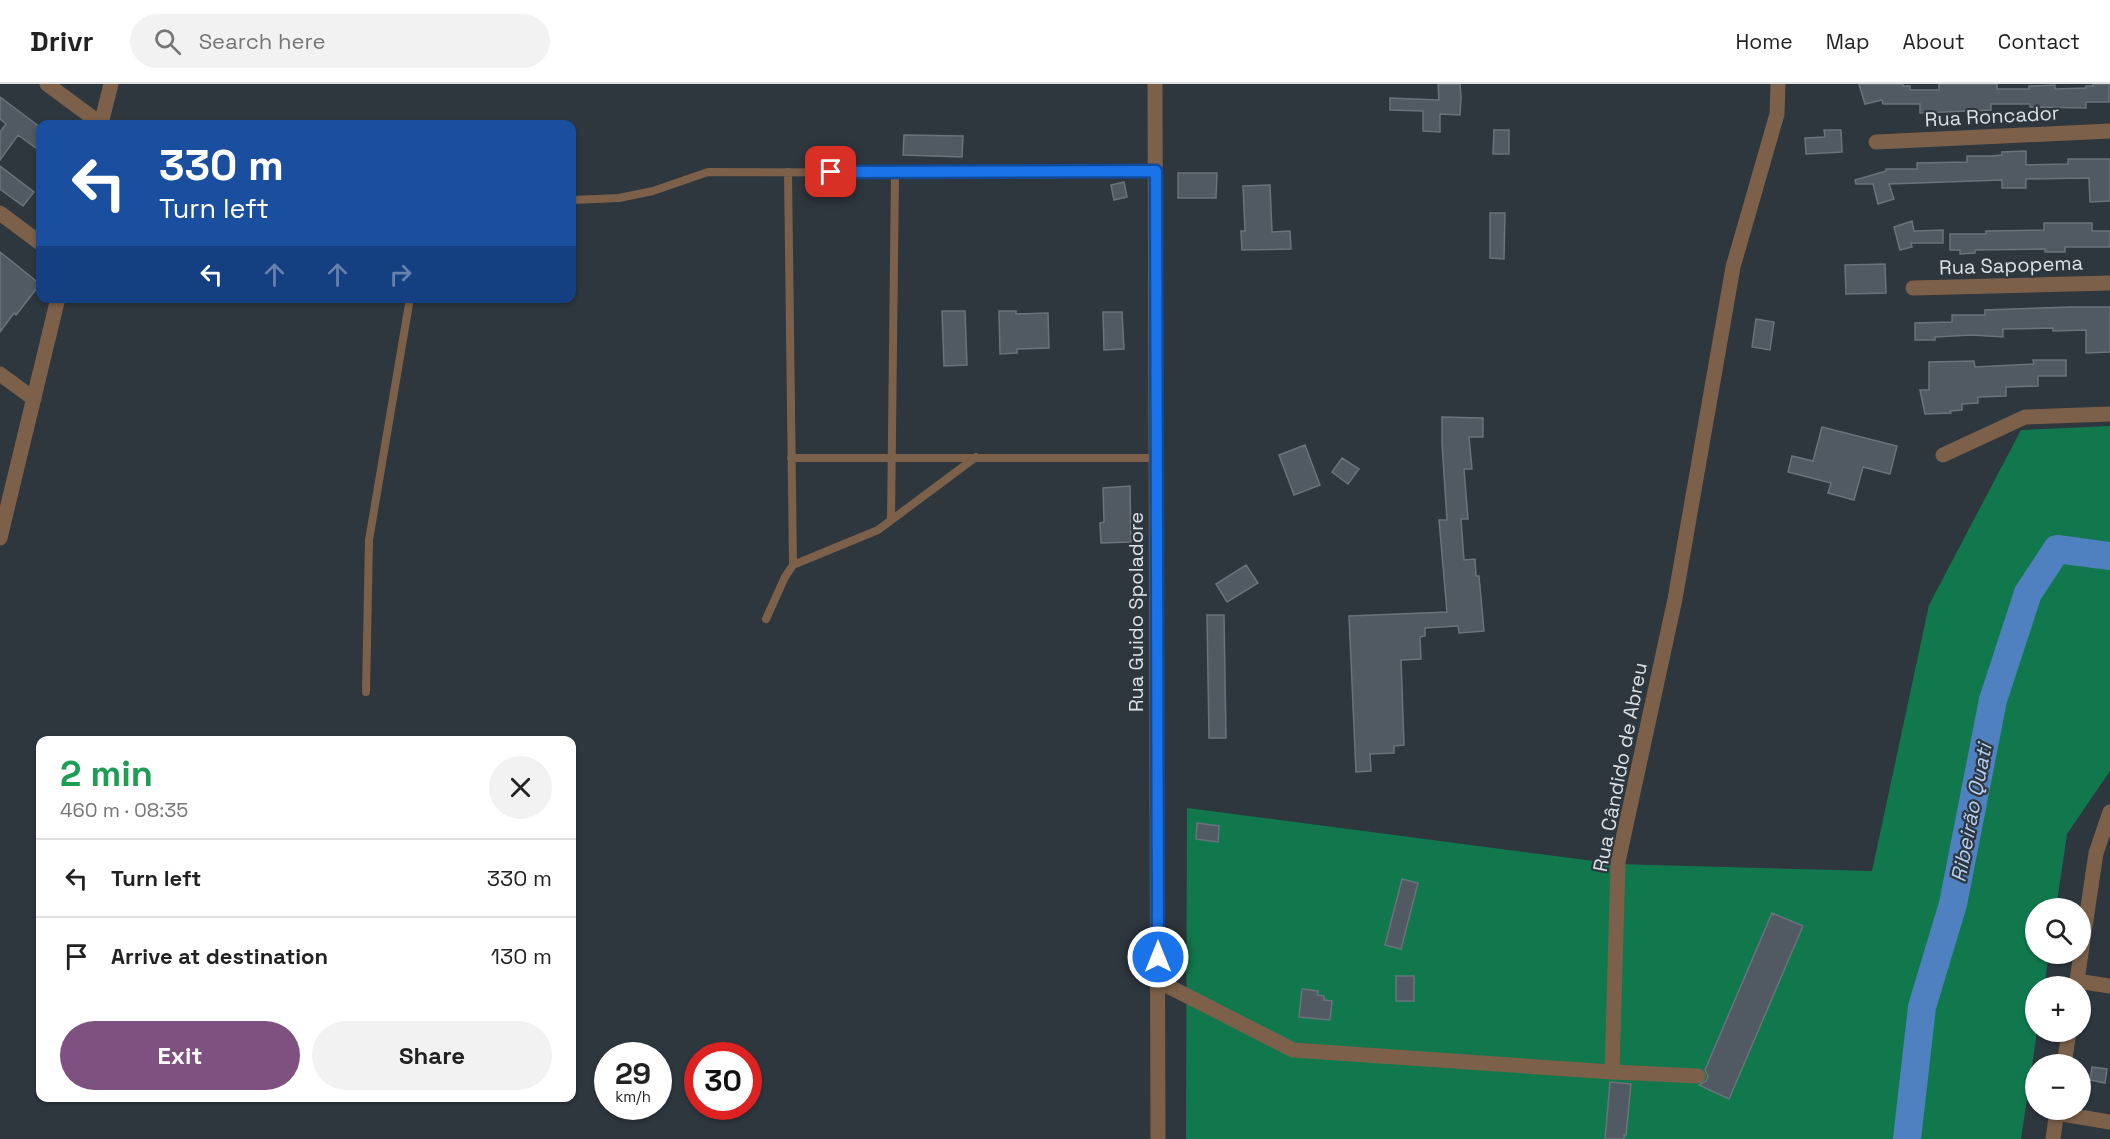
<!DOCTYPE html>
<meta charset="utf-8">
<style>
body{margin:0;font-family:"Space Grotesk",sans-serif;background:#f2f2f2;color:#222;height:100vh;display:flex;flex-direction:column;font-size:22px;white-space:nowrap}
*{box-sizing:border-box;margin:0}
p{font-size:20px;color:#767676}
.icon{flex:none;width:33px;height:33px;fill:none;stroke:currentColor;stroke-width:2;stroke-linecap:round;stroke-linejoin:round}
.map{position:relative;flex:1;overflow:hidden}
.sheet{position:absolute;left:36px;top:652px;width:540px;height:366px;display:flex;flex-direction:column;background:#fff;border-radius:12px;box-shadow:0 2px 4px #0004}
.sheet>*{flex:none}
.guide{position:absolute;left:36px;top:36px;width:540px;height:183px;border-radius:12px;box-shadow:0 2px 4px #0004;background:#1a4fa0;color:#fff;overflow:hidden}
.tools{position:absolute;left:2025px;top:814px;display:grid;gap:12px}
.tools a{display:grid;place-items:center;width:66px;height:66px;border-radius:50%;background:#fff;box-shadow:0 2px 4px #0004;font-size:30px}
.speed{position:absolute;left:594px;top:958px;display:flex;gap:12px;font-size:30px;font-weight:700;text-align:center}
.speed>*{display:grid;place-content:center;width:78px;height:78px;border-radius:50%;background:#fff;box-shadow:0 2px 4px #0004;line-height:1}
.speed small{font-size:15px;font-weight:400}
.speed .limit{border:9px solid #d22;background:#fff;color:#111}
.pin{position:absolute;display:grid;place-items:center;width:51px;height:51px;color:#fff;margin:-26px;border-radius:12px;box-shadow:0 3px 9px #0006}
.me{position:absolute;width:66px;margin:-33px;rotate:0deg;stroke-linejoin:round;filter:drop-shadow(0 0 4px #0008)}
.turn{display:flex;align-items:center;gap:21px;height:126px;padding:0 24px;font-size:27px}
.turn .icon{width:78px;height:78px;stroke-width:2.5}
.turn b{display:block;font-size:42px;line-height:51px}
.lanes{display:flex;align-items:center;height:57px;padding:0 24px;background:#0003;justify-content:center;gap:30px;direction:ltr}
.lanes .off{opacity:.35}
.round{display:grid;place-items:center;flex:none;width:63px;height:63px;border-radius:32px;background:#f2f2f2}
.head{display:flex;align-items:center;justify-content:space-between;height:102px;padding:0 24px}
h1{font-size:36px;font-weight:800;line-height:45px;color:#1e9e55}
.primary-button{display:flex;gap:12px;margin-top:auto;padding:12px 24px}
.primary-button a{flex:1;height:69px;border-radius:36px;background:#7f5181;color:#fff;font-size:24px;font-weight:800;line-height:69px;text-align:center}
.primary-button a+a{background:#f2f2f2;color:#222}
ul{padding:0;list-style:none}
li{display:flex;align-items:center;gap:18px;height:78px;padding:0 24px;border-top:2px solid #e0e0e0}
li div{flex:1}
li b{display:block;font-size:22px}
li em{font-style:normal}
header{display:flex;align-items:center;gap:36px;box-sizing:border-box;height:84px;padding:0 30px;background:#fff;border-bottom:2px solid #e0e0e0}
header strong{font-size:28px}
nav{display:flex;gap:33px;margin-inline-start:auto;font-size:21px}
.search{width:420px;height:54px;background:#f2f2f2;display:flex;align-items:center;gap:15px;box-sizing:border-box;padding:0 21px;border-radius:33px;color:#767676;font-size:22px}
.map>svg:first-child{display:block}
.forest{fill:#11784d}
.lines{fill:none;stroke-linecap:round;stroke-linejoin:round}
.river{stroke:#4f80c0;stroke-width:28}
.building{fill:#515962;stroke:#6a737c;stroke-width:1.5}
.service{stroke:#7c6049;stroke-width:8}
.minor{stroke:#7c6049;stroke-width:15}
.route-casing{stroke:#114b97;stroke-width:15}
.route{stroke:#1a73e8;stroke-width:10}
.labels{text-anchor:middle;dominant-baseline:central;stroke-width:4.5;stroke-linejoin:round;paint-order:stroke}
.street-label{font-size:20px;fill:#dce1e6;stroke:#2e363e}
.water-label{font-size:21px;font-style:italic;fill:#b5cff2;stroke:#2e363e}
</style>
<header>
<strong>Drivr</strong>
<div class="search"><svg class="icon" aria-label="search" viewBox="0 0 24 24"><circle cx="10" cy="10" r="6"/><path d="M15 15l6 6"/></svg>Search here</div>
<nav><a>Home</a><a>Map</a><a>About</a><a>Contact</a></nav>
</header>
<div class="map">
<svg width="2110" height="1055" viewBox="0 0 2110 1055">
<rect width="100%" height="100%" fill="#2e363e"/>
<!-- forest -->
<path class="forest" d="M2110,342V687L2067,750L2056,825H2036V870H2049L2044,903H2036V948H2037L2021,1055H1186L1187,724L1617,780L1872,787L1929,521L2021,346Z"/>
<g class="lines">
<!-- river -->
<path class="river" d="M1907,1055L1922,923L1953,820L1993,616L2028,509L2057,465L2110,472"/>
</g>
<!-- building -->
<path class="building" d="M1438,0H1460L1461,14L1460,31L1440,30V48L1423,47V27L1390,26V14L1439,16Z
M1859,0H1903V2H1910V6H1939V0H1997V5H2029V2L2055,1V5L2086,4V2H2093V0H2109V18H2086V24L2030,23V20H1991V26L1920,29V20H1883L1882,16L1865,20Z
M0,13L40,43V67L18,51L0,76V48L6,40L0,35Z
M1494,46H1509V70H1493Z
M1824,46H1841L1842,68L1806,70L1805,54L1825,53Z
M904,51L963,52L962,73L903,71Z
M2026,67V81L2068,80V75H2110V117L2090,118L2089,94L2026,95V104H2002V96L1889,100L1894,115L1878,120L1873,100H1856L1855,96L1886,87V85H1917V79L1967,78V72H1991L2002,71V68Z
M0,82L34,108L23,122L0,105Z
M1178,89H1217L1216,114H1178Z
M1124,98L1127,113L1114,116L1111,101Z
M1270,101L1272,148L1290,147L1291,165L1242,166L1241,147H1245L1243,102Z
M1490,129H1505L1504,175L1490,174Z
M1912,137L1914,147L1943,146V159H1911L1912,163L1900,166L1894,143Z
M2044,139H2092V147H2110V163H2065V168H2045V165L1975,166V169L1960,170V166H1950V150H1986V147L2044,146Z
M0,168L40,200L16,231L14,229L0,248Z
M1885,180L1886,209L1846,210L1845,181Z
M2071,223H2110V268L2086,269V246L2053,247V244L2003,245V253L1972,251L1935,253V256H1915V239L1952,238V231H1985V226Z
M942,227H965L967,281L944,282Z
M999,227H1016V230L1048,229L1049,264L1017,265V269L1000,270Z
M1103,228H1122L1124,265L1104,266Z
M1756,235L1774,238L1770,266L1752,263Z
M2033,276H2066V292H2038V302L2006,303V312L1978,313V319L1962,320V326L1950,327L1951,329L1925,330L1920,306H1929V278L1974,277L1975,283L2034,280Z
M1442,333L1483,334V353H1469L1472,385H1464L1468,435H1461L1464,476L1475,475L1476,492H1479L1484,547L1459,549L1458,542L1425,544V552L1420,553L1421,575L1401,576L1404,661L1394,662V669L1370,670L1371,687L1356,688L1349,532L1447,528L1439,436H1447L1442,360Z
M1822,343L1897,362L1890,390L1863,383L1854,416L1828,409L1831,399L1788,388L1792,372L1813,377Z
M1305,361L1320,401L1294,411L1279,371Z
M1342,374L1359,385L1348,400L1332,388Z
M1130,402L1131,458L1101,459L1100,439L1104,438L1103,404Z
M1246,481L1258,499L1227,518L1216,500Z
M1207,531H1224L1226,654H1209Z
M1197,739L1219,742L1218,758L1196,755Z
M1402,795L1418,799L1401,865L1385,861Z
M1772,829L1803,842L1729,1015L1699,1001L1706,997L1708,992L1705,986Z
M1396,892H1414V917H1396Z
M1302,905L1318,907L1317,911L1324,912V916L1332,917L1330,936L1299,933Z
M2092,983L2107,985L2105,999L2090,996Z
M1610,998L1631,1000L1626,1051H1624V1055H1605Z"/>
<g class="lines">
<!-- service -->
<path class="service" d="M788,88L793,481
M572,116L619,114L653,107L708,88L970,89L1156,87
M791,374H1156
M891,436L895,89
M766,535L785,493L793,481L878,446L976,373
M366,608L369,456L410,214"/>
<!-- minor -->
<path class="minor" d="M47,0L101,40
M1155,0L1158,1055
M101,40L111,0
M1876,58L2110,47
M0,129L40,159
M1913,204L2110,199
M0,290L34,315
M1943,371L2025,333L2110,330
M0,454L58,214
M1158,897L1293,966L1612,988L1698,992
M2077,897L2110,902
M2076,903L2096,769L2110,728
M2064,981L2069,948
M1612,988L1618,778L1675,515L1733,183L1777,30L1778,0
M2056,1029L2110,1038
M2053,1055L2057,1026"/>
</g>
<g class="lines">
<!-- route casing -->
<g class="route-casing">
<path id="route" d="M831,88L1156,87L1158,873"/>
</g>
<!-- route -->
<use href="#route" class="route"/>
</g>
<g class="labels">
<!-- street labels -->
<g class="street-label">
<text transform="translate(1992 32) rotate(-3)">Rua Roncador</text>
<text transform="translate(2011 181) rotate(-2)">Rua Sapopema</text>
<text transform="translate(1136 528) rotate(-90)">Rua Guido Spoladore</text>
<text transform="translate(1620 683) rotate(-79)">Rua Cândido de Abreu</text>
</g>
<!-- water labels -->
<g class="water-label">
<text transform="translate(1971 729) rotate(-79)">Ribeirão Quati</text>
</g>
</g>
</svg>
<div class="tools">
<a><svg class="icon" aria-label="search" viewBox="0 0 24 24"><circle cx="10" cy="10" r="6"/><path d="M15 15l6 6"/></svg></a>
<a>+</a>
<a>−</a>
</div>
<div class="speed"><div>29<small>km/h</small></div><div class="limit">30</div></div>
<div class="pin" style="left:831px;top:88px;background:#d93025"><svg class="icon" aria-label="arrive" viewBox="0 0 24 24"><path d="M6 21V4h12l-3 4 3 4H6"/></svg></div>
<svg class="me" style="left:1158px;top:873px" viewBox="-20 -20 40 40"><circle r="17" fill="#1a73e8" stroke="#fff" stroke-width="3"/><path d="M0-11L8 9 0 5-8 9z" fill="#fff"/></svg>
<div class="guide">
<div class="turn"><svg class="icon" aria-label="left" viewBox="0 0 24 24"><path d="M17 20v-9H6M10 6l-5 5 5 5"/></svg><div><b>330 m</b>Turn left</div></div>
<div class="lanes"><svg class="icon" aria-label="left" viewBox="0 0 24 24"><path d="M17 20v-9H6M10 6l-5 5 5 5"/></svg><svg class="icon off" aria-label="ahead" viewBox="0 0 24 24"><path d="M12 20V5M6 11l6-6 6 6"/></svg><svg class="icon off" aria-label="ahead" viewBox="0 0 24 24"><path d="M12 20V5M6 11l6-6 6 6"/></svg><svg class="icon off" aria-label="right" viewBox="0 0 24 24"><path d="M7 20v-9h11M14 6l5 5-5 5"/></svg></div>
</div>
<section class="sheet">
<div class="head"><div><h1>2 min</h1><p>460 m · 08:35</p></div><a class="round"><svg class="icon" aria-label="close" viewBox="0 0 24 24"><path d="M6 6l12 12M18 6L6 18"/></svg></a></div>
<ul>
<li><svg class="icon" aria-label="left" viewBox="0 0 24 24"><path d="M17 20v-9H6M10 6l-5 5 5 5"/></svg><div><b>Turn left</b></div><em>330 m</em></li>
<li><svg class="icon" aria-label="arrive" viewBox="0 0 24 24"><path d="M6 21V4h12l-3 4 3 4H6"/></svg><div><b>Arrive at destination</b></div><em>130 m</em></li>
</ul>
<div class="primary-button"><a>Exit</a><a>Share</a></div>
</section>
</div>
